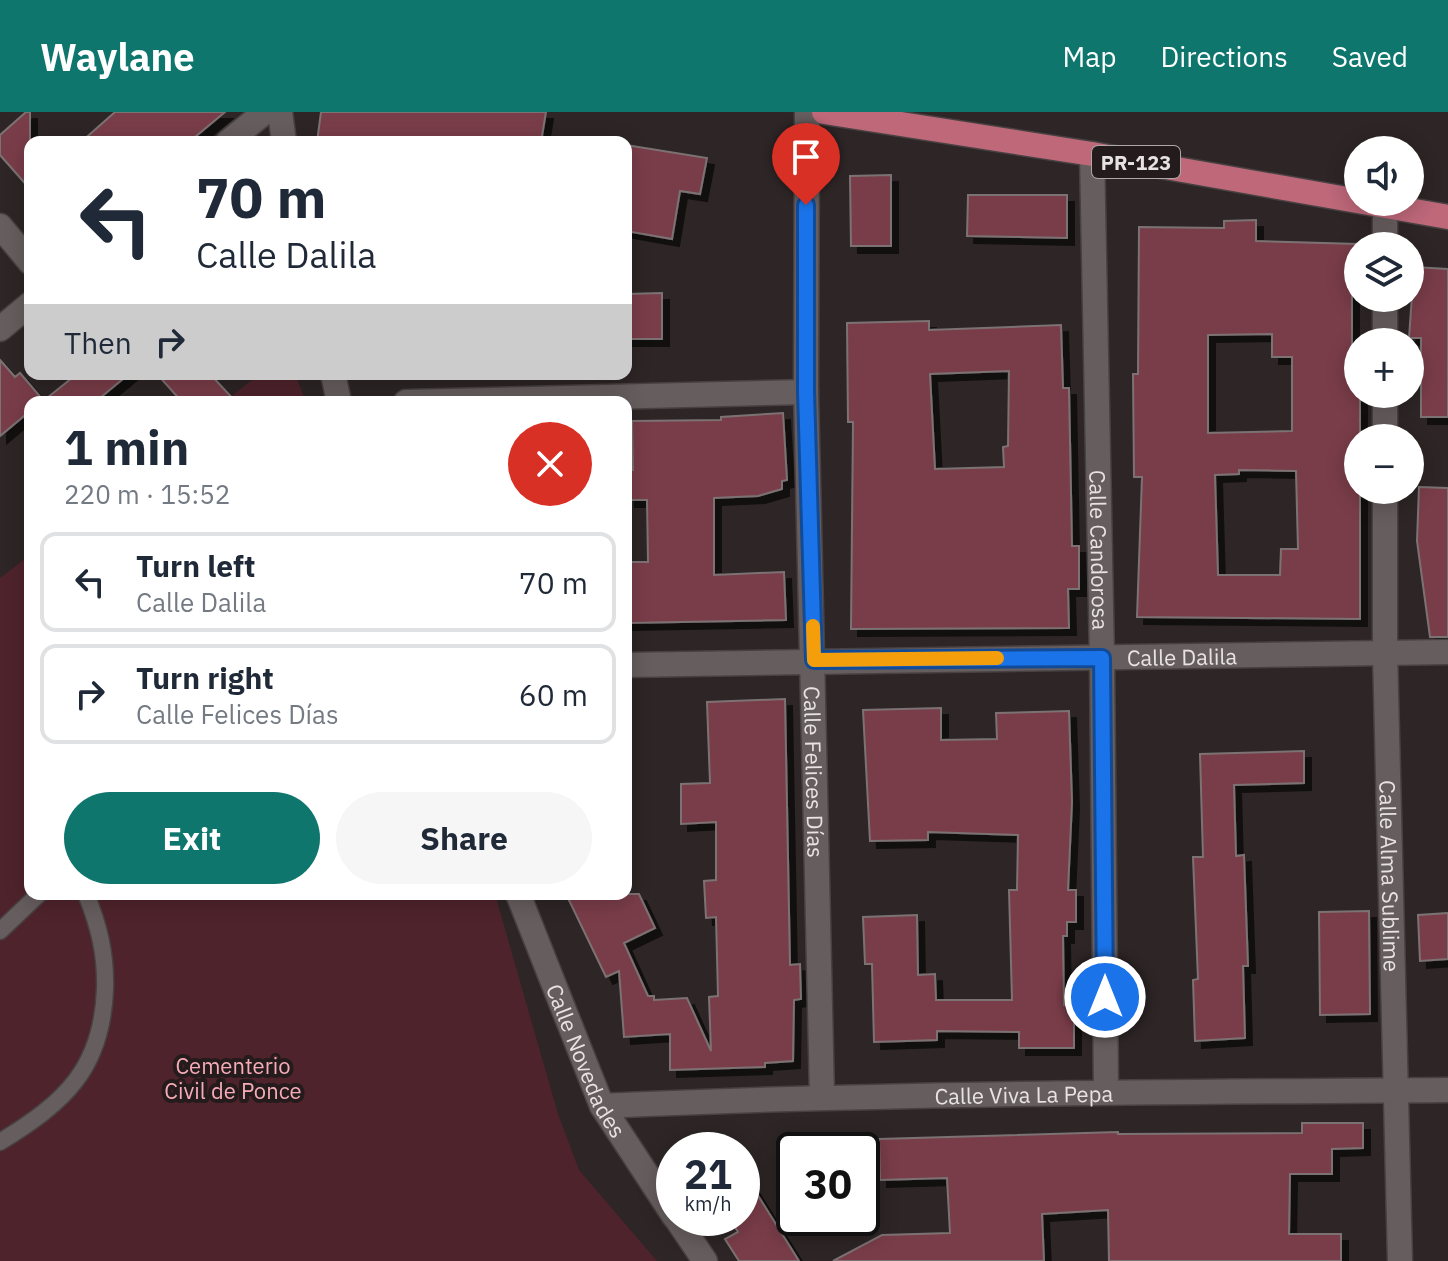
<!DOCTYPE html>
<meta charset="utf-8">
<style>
body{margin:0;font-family:"IBM Plex Sans",sans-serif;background:#f6f6f7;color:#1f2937;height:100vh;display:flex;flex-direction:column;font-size:30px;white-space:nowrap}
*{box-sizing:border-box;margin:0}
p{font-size:26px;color:#747a83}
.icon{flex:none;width:44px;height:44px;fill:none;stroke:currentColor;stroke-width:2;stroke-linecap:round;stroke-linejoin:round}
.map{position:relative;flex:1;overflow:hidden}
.panel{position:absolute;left:24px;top:284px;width:608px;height:504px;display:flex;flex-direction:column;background:#fff;border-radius:16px;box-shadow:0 4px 20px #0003}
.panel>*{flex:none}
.guide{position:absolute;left:24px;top:24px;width:608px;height:244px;border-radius:16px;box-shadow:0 4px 20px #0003;background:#fff;color:#1f2937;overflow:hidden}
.fabs{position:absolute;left:1344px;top:24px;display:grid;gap:16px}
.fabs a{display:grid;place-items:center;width:80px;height:80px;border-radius:50%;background:#fff;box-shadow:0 4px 20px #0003;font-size:40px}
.speed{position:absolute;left:656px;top:1020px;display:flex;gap:16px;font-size:40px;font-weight:700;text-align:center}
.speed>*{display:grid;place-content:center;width:104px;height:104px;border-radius:50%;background:#fff;box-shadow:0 4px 20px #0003;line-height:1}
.speed small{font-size:20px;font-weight:400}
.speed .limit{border:4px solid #111;border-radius:12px;background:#fff;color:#111}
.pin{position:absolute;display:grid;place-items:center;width:68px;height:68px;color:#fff;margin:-82px -34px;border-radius:50% 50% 50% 0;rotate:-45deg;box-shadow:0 0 8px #0007}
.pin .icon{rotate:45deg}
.me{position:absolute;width:88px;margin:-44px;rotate:0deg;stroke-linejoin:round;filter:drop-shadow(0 0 6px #0008)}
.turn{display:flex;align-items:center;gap:28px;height:168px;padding:0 40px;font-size:36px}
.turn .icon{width:104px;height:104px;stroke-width:2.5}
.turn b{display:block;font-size:56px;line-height:68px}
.then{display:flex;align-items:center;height:76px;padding:0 40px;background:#0003;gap:16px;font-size:30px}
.round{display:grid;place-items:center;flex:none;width:84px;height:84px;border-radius:42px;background:#f6f6f7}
.head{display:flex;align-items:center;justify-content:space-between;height:136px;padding:0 40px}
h1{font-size:48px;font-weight:700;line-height:60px}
.action{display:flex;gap:16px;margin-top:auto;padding:16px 40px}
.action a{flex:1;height:92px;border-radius:48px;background:#0f766e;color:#fff;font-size:32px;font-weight:700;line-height:92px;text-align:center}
.action a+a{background:#f6f6f7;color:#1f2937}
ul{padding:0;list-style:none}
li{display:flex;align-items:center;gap:24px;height:100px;margin:0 16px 12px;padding:0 24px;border:4px solid #e0e1e3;border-radius:16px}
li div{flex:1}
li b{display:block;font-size:30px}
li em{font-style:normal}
header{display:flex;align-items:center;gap:48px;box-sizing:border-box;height:112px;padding:0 40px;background:#0f766e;color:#fff}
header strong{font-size:38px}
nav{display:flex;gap:44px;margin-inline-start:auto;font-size:28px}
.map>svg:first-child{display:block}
.green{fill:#4f232c}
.building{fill:#793d48;stroke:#7c7273;stroke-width:2;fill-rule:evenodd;filter:url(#shadow)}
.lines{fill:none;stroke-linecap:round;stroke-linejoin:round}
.lane-casing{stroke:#484142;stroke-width:19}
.street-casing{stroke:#484142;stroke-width:27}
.primary-casing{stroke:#484142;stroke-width:27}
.lane{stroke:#665d5e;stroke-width:16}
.street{stroke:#665d5e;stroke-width:24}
.primary{stroke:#be687a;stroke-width:24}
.route-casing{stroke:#114b97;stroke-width:20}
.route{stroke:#1a73e8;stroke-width:14}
.slow{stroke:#f59e0b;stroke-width:14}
.labels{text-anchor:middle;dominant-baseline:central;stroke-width:8;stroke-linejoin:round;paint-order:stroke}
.shield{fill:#231b1c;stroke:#ada7a7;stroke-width:2}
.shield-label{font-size:20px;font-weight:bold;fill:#e8e3e3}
.street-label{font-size:22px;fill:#e8e3e3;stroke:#231b1c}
.park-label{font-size:22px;fill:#f8abb7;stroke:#231b1c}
</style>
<header>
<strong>Waylane</strong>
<nav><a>Map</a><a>Directions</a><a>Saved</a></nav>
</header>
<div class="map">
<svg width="1448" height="1149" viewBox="0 0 1448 1149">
<defs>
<filter id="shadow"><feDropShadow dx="7" dy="7" stdDeviation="0" flood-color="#0009"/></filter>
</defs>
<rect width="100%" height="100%" fill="#2d2526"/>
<!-- green -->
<path class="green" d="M260,262H295L306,290H224Z
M30,443V782H495L558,1002L579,1058L657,1149H0V466Z"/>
<!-- building -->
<path class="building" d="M26,0H30V77L0,43V23Z
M115,0H225L189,30H81Z
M321,0H546L541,30H317Z
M626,33L707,46L700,82L680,79L672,127L626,119Z
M891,63V134H851L850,64Z
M968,83H1067V126L967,124Z
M1256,108V129L1358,132V177H1352V268H1358L1360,282V507L1137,505L1142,365H1134L1133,262H1138L1139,115L1224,116V109ZM1272,222V245H1292V319L1208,321V223ZM1239,358L1296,359L1298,437H1281L1280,463H1218L1215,363L1239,362Z
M1414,155L1448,157V305H1421V226H1409Z
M662,181V227H626V182Z
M929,209V218L1061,213L1063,276H1069L1072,434H1079V477H1068L1069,516L851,517L853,310H848L847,211ZM1009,259L1008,334L1003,335L1004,355L935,357L930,262Z
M0,248L15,265L20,261L43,288L30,290V299L0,324Z
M77,262H129L95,290H42Z
M157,262H210L236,290H182Z
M783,301L787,368L782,369V377L758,384L714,386V463L784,460L786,508L626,511V450H648L647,388H628L627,358H633L632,309L721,308V305Z
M1419,375L1448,376V525H1430L1417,429Z
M785,587L790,853L800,852L801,887L794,888L793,949L765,951V955L670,958V922L624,925L619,859L606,865L566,782H639L655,816L624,831L648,884H654V888L687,886L711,939L709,885L718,884L716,805L706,806L704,769L716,768V710L681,712V672L710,671L707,590Z
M941,596V628L997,627L996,601L1069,599L1072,690L1068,778H1076V810H1067V824H1063L1064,893H1074V936H1019V920L937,919V928L874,930L872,852H865L863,805L917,803L918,863L935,862L936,888H1012L1009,778H1017L1018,723L928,720V728L870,729L863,598Z
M1304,639V671L1234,673L1236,744L1244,743L1248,854H1243L1245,926L1195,929L1193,868L1198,867L1193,745H1203L1200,642Z
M1369,799L1370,902L1320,903L1319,800Z
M1448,801V847L1420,849L1418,803Z
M1302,1011H1363V1036L1332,1037V1062H1290L1289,1122H1341V1149H1109L1108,1098L1042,1102L1044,1149H833L882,1123L950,1121L947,1066L880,1068L879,1027L1118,1020V1022L1302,1021Z
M742,1058L799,1149H739L725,1127L738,1120L729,1106H742Z"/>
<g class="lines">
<!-- lane casing -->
<g class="lane-casing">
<path id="lane" d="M0,819L39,782
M0,1030C65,990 102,957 105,877C106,842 99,814 86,782"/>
</g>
<!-- street casing -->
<g class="street-casing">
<g id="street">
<path d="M280,0L284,30"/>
<path id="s1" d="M807,0L806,280L822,984"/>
<path d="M228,30L265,0"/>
<path id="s2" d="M1092,42L1102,546L1106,978"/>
<path d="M0,114L30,150"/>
<path d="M1385,134V95"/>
<path d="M0,217L30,192"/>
<path d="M1385,230V186"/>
<path d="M333,262L339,290"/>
<path d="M406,290L806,280"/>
<path d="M1385,326V282"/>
<path id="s3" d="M1385,378V540L1400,1149"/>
<path id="s4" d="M626,553L1448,540"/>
<path id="s5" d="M518,782L602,994L674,1104"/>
<path id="s6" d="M602,994C884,981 1165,980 1448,978"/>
<path d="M676,1106L705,1149"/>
</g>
</g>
<!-- primary casing -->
<g class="primary-casing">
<path id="primary" d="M824,0L1092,42L1448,105"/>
</g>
<!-- lane -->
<use href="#lane" class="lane"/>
<!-- street -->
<use href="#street" class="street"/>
<!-- primary -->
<use href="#primary" class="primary"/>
</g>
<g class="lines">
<!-- route casing -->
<g class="route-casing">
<path id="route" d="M806,93V280L814,548L1102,546L1105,885"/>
</g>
<!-- route -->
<use href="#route" class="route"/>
<!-- slow -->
<path class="slow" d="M813,514L814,548L997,546"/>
</g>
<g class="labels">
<!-- shield labels -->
<rect class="shield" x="1092" y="34" width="88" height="32" rx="6"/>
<g class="shield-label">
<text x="1136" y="50">PR-123</text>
</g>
<!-- street labels -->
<g class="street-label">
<text stroke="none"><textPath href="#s2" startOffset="396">Calle Candorosa</textPath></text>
<text stroke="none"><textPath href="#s4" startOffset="556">Calle Dalila</textPath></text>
<text stroke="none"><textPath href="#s1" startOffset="660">Calle Felices Días</textPath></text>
<text stroke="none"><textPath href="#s3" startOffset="386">Calle Alma Sublime</textPath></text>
<text stroke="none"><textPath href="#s5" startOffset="180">Calle Novedades</textPath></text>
<text stroke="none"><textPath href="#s6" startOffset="422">Calle Viva La Pepa</textPath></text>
</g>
<!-- park labels -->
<g class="park-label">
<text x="233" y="953">Cementerio<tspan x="233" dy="25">Civil de Ponce</tspan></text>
</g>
</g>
</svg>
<div class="fabs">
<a><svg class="icon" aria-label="sound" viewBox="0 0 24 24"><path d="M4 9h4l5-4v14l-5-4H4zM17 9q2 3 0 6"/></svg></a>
<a><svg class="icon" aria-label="layers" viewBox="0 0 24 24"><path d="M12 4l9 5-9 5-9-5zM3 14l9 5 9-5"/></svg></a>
<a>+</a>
<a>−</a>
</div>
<div class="speed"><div>21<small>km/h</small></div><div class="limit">30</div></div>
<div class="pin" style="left:806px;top:93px;background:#d93025"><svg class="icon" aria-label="arrive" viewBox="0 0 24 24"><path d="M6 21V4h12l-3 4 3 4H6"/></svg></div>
<svg class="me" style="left:1105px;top:885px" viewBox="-20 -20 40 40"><circle r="17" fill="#1a73e8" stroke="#fff" stroke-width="3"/><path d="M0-11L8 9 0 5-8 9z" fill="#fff"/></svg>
<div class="guide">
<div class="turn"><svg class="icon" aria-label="left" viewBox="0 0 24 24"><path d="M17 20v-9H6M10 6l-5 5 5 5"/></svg><div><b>70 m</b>Calle Dalila</div></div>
<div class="then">Then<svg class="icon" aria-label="right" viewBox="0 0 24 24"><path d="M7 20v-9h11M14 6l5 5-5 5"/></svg></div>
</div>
<section class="panel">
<div class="head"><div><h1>1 min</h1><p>220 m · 15:52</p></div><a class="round" style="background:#d93025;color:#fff"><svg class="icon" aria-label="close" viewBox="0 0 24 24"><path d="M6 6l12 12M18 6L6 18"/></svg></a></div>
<ul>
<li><svg class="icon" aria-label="left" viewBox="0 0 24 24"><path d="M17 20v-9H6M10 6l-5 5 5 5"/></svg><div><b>Turn left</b><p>Calle Dalila</p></div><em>70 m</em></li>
<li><svg class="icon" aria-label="right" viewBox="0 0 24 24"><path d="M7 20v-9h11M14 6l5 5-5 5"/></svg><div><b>Turn right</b><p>Calle Felices Días</p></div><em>60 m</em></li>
</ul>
<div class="action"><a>Exit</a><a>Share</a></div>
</section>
</div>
